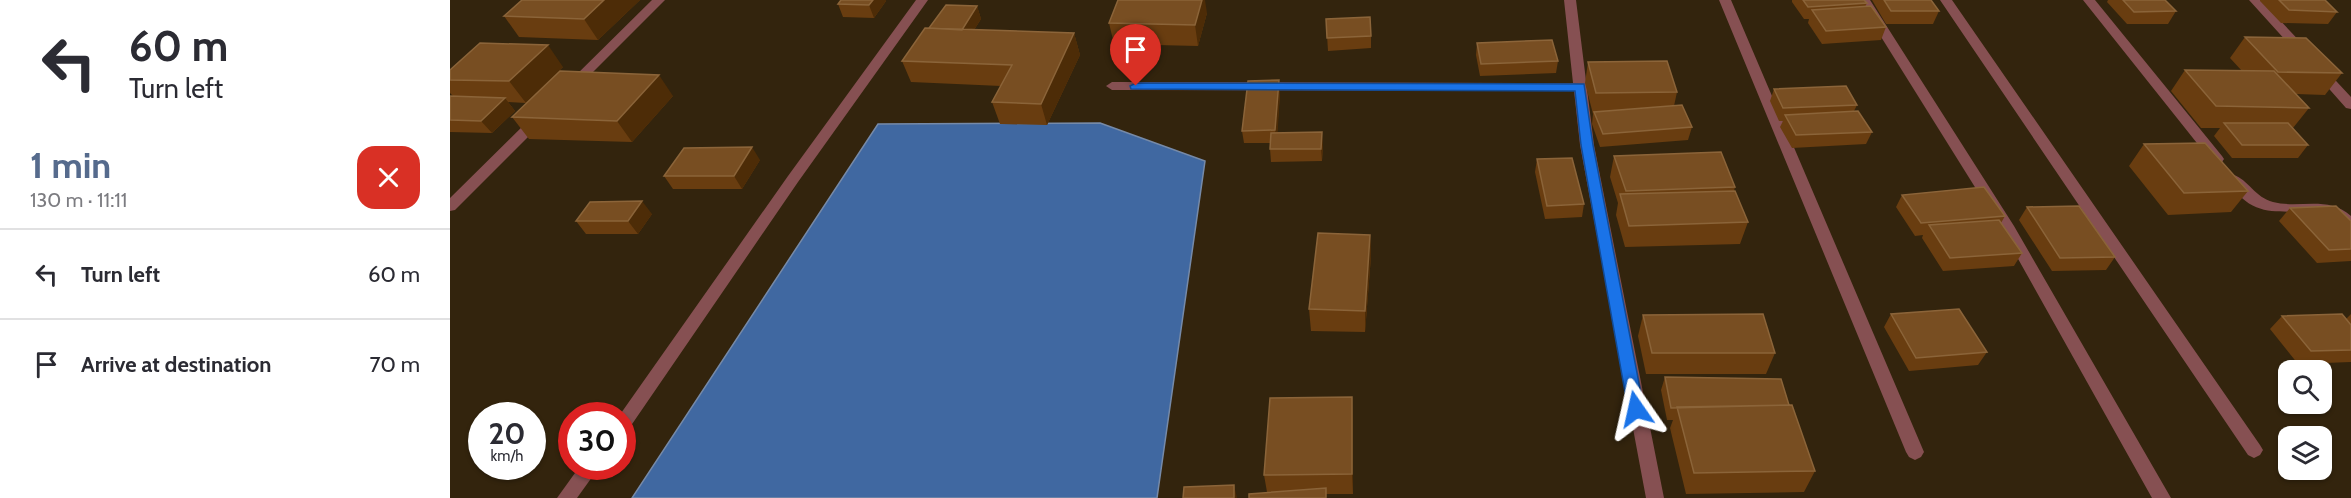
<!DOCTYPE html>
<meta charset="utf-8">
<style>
body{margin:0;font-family:Cabin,sans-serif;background:#f7f7f7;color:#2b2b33;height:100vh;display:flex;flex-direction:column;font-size:22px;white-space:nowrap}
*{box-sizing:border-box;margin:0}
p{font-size:20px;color:#7c7c81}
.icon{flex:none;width:33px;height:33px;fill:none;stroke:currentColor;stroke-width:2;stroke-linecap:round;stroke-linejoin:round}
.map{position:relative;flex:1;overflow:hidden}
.drawer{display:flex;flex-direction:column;background:#fff;width:450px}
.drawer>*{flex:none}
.hud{background:#fff;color:#2b2b33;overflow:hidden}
.buttons{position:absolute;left:1828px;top:360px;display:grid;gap:12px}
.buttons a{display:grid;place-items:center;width:54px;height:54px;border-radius:12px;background:#fff;box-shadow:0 2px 4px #0004;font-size:30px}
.speed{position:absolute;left:18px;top:402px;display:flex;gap:12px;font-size:30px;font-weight:700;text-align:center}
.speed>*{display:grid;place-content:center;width:78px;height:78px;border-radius:50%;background:#fff;box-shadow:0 2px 4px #0004;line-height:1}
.speed small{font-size:15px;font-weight:400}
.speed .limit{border:9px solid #d22;background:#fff;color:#111}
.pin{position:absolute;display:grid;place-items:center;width:51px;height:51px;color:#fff;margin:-62px -26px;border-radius:50% 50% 50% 0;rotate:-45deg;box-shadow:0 0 6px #0007}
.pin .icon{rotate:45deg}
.me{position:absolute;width:66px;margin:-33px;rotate:349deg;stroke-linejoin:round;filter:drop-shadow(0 0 4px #0008)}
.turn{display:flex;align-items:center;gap:21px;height:126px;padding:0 30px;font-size:27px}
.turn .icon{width:78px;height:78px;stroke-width:2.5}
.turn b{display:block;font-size:42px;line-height:51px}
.round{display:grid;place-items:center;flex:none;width:63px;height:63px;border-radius:18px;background:#f7f7f7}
.overview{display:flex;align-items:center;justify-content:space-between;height:102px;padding:0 30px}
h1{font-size:36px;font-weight:700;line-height:45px;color:#566b8d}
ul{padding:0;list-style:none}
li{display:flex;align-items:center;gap:18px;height:90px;padding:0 30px;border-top:2px solid #e1e1e2}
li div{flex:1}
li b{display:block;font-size:22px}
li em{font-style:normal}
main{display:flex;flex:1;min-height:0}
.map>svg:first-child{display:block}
.water{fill:#4068a1;stroke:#768aa8;stroke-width:1.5}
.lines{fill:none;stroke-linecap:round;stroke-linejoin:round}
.street{fill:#865052;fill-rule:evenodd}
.wall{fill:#693d10}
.shaded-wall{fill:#4d2c07}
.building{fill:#784e22;stroke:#8b6439;stroke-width:1.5}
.route{fill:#1a73e8;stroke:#114b97;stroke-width:1.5}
</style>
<main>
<section class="drawer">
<div class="hud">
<div class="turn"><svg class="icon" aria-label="left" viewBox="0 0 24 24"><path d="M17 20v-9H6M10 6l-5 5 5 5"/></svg><div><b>60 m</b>Turn left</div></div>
</div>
<div class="overview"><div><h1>1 min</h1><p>130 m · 11:11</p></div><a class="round" style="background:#d93025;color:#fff"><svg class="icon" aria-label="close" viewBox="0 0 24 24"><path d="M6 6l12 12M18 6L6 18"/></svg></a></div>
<ul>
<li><svg class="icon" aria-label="left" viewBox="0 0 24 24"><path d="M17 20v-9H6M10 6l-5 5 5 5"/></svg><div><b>Turn left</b></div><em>60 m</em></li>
<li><svg class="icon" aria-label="arrive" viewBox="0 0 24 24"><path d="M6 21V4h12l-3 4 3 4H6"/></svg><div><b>Arrive at destination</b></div><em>70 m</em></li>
</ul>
</section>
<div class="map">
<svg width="1901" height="498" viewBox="0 0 1901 498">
<rect width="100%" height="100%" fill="#33240d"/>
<!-- water -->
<path class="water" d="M650,123L755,161L707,498H182L428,124Z"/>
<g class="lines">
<!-- street -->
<path class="street" d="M202,0H215L126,89H118L116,86L118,83Z
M466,0H478L348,182L178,430L172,432V416H169L338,176Z
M1114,0H1126L1144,145L1214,498H1196L1130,145L1124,91L662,90L656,86L662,82L1123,83Z
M1269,0H1281L1474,452L1471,457L1465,460L1459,457L1456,452Z
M1408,0H1420L1564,226L1721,498H1702L1553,232Z
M1490,0H1502L1810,445L1813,450L1810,455L1804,458L1798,455Z
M1633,0H1645L1772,156L1774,159L1772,162H1762Z
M1799,0H1811L1856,48V54H1848Z
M1870,67L1874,68L1901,97V109L1896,108L1866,74L1864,71L1866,68Z
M88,115L93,116L95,119L93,122L5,210L0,211V198L83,116Z
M1784,175C1797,179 1806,198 1823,202C1849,209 1878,195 1901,216V230C1890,227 1885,216 1873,214C1833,206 1806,225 1777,180Z
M130,466H150L127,498H107Z"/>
</g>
<!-- wall -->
<path class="wall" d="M72,0H190L148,40L69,37L54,16Z
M391,0H436V1L424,18L393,17L388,4Z
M1342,0H1414L1417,3L1415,7L1436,27L1431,40L1372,44L1358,23L1359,19H1354L1342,2Z
M1422,0H1481L1489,11L1483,24H1436Z
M1658,0H1715L1726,11L1718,24H1677L1657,2Z
M1810,0H1875L1887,12L1878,24L1831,23L1810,1Z
M527,6L531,19L524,30L624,33L630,55L597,125L550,124L542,102L551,86L461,82L452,61L479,28Z
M757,13L748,46L664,44L659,23Z
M876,19L921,36V48L878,51Z
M1795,37L1892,73L1875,95L1846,94L1859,108L1843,128L1858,145L1848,158H1782L1764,136L1770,128H1751L1721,91L1735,70L1792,71L1780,58Z
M1027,43L1108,61L1106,73L1030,76L1026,55Z
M1138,62L1227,92L1224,106L1242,127L1238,140L1150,147L1142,124L1143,114L1135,83Z
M113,67L76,103L58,102L65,111L42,133L0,132V96H3L0,93V70Z
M829,80L830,93L827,133L873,145L872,161L821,162L820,149V143H794L792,131Z
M1324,89L1407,105L1404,111L1422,132L1416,144L1342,148L1330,127L1333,121H1329L1320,101Z
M223,96L182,142L79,139L62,117Z
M1694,144L1798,191L1781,212L1718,215L1679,166Z
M1164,156L1285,187L1284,191L1298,222L1290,244L1175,247L1166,215L1168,203L1160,177Z
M1087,159L1134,204L1132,217L1095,219L1085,172Z
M310,160L292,189H223L214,176Z
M1452,195L1555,216L1551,223L1572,253L1564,266L1493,271L1472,238L1473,235L1465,236L1446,207Z
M1577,207L1665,257L1656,270L1602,271L1569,220Z
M1840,208L1901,221V261L1867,263L1829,221Z
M202,214L188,234H136L126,221Z
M920,235L921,256L915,332L861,331L859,309Z
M1441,314L1537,352L1528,365L1459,371L1434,327Z
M1901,314V362L1848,364L1820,329L1832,316L1896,319Z
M1193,315L1325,353L1316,374H1196L1188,336Z
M1215,377L1339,405L1365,471L1354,492L1236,494L1220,428L1223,420H1217L1211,390Z
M903,418V494H876L817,492L814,475Z"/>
<!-- shaded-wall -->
<path class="shaded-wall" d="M154,0H190L148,40L134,19Z
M423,0H436V1L424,18L419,5Z
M752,0H755L757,13L748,46L745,25Z
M527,6L531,19L515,44L510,32Z
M624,33L630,55L597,125L591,104Z
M98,45L113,67L76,103L59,81Z
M209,75L223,96L182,142L167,121Z
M829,80L830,93L827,143L825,130Z
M55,98L65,111L42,133L31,121Z
M872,132L873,145L872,161L871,149Z
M302,147L310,160L292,189L284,176Z
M192,201L202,214L188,234L178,221Z
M920,235L921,256L915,332V311Z
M902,397L903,418V494L902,474Z
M784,485L787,498H784Z"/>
<!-- building -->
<path class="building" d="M72,0H154L134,19L54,16Z
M391,0H423L419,5L388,4Z
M668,0H752L745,25L659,23Z
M1353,0H1414L1417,3L1358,7Z
M1434,0H1481L1489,11H1441Z
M1673,0H1715L1726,11L1684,12Z
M1829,0H1875L1887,12L1839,10Z
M496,5L527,6L512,30L479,28Z
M1421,6L1436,27L1376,31L1362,10Z
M920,17L921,36L877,38L876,19Z
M475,28L624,33L591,104L542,102L562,65L452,61Z
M1795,37L1856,38L1892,73L1828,72Z
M1102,40L1108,61L1031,64L1027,43Z
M30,43L98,45L59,81L0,80V70Z
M1217,61L1227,92L1146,93L1138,62Z
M1735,70L1824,71L1859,108L1766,106Z
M110,71L209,75L167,121L62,117Z
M829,80L825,130L792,131L798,81Z
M1396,86L1407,105L1333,108L1324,89Z
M0,96L55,98L31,121L0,120Z
M1232,105L1242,127L1153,134L1144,112Z
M1408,111L1422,132L1346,135L1335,115Z
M1774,123H1838L1858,145H1792Z
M872,132L871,149H820L821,133Z
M1755,143L1798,191L1734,193L1694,144Z
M302,147L284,176H214L234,148Z
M1271,152L1285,187L1176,191L1164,156Z
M1122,158L1134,204L1097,206L1087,159Z
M1534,187L1555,216L1471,223L1452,195Z
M1285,191L1298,222L1179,226L1170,194Z
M192,201L178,221H126L140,202Z
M1629,206L1665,257L1610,258L1577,207Z
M1886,206L1901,221V249L1879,250L1840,208Z
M1549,220L1572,253L1500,258L1479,225Z
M868,233L920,235L915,311L859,309Z
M1509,309L1537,352L1466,358L1441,314Z
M1313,314L1325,353H1202L1193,315Z
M1892,314L1901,325V350L1861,351L1832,316Z
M1215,377L1331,379L1339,405L1221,408Z
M902,397V474L814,475L820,398Z
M1342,405L1365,471L1244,473L1227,407Z
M784,485V498H733L734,487Z
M876,488V498H799V494Z"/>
<!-- route -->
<path class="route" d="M686,83L1134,84L1143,145L1194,409L1192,413L1186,415L1181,413L1178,409L1131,145L1125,91L681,89L680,86Z"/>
</svg>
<div class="buttons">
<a><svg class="icon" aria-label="search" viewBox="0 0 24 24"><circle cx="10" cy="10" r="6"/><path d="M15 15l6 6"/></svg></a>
<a><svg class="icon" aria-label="layers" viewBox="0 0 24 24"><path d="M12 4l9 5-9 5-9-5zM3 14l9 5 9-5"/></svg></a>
</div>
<div class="speed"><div>20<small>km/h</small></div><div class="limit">30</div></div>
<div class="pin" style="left:686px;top:86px;background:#d93025"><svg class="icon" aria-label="arrive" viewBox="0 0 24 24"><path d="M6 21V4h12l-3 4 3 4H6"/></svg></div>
<svg class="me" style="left:1186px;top:409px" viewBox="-20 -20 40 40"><path d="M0-17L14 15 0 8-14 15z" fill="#1a73e8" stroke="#fff" stroke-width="4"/></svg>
</div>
</main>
